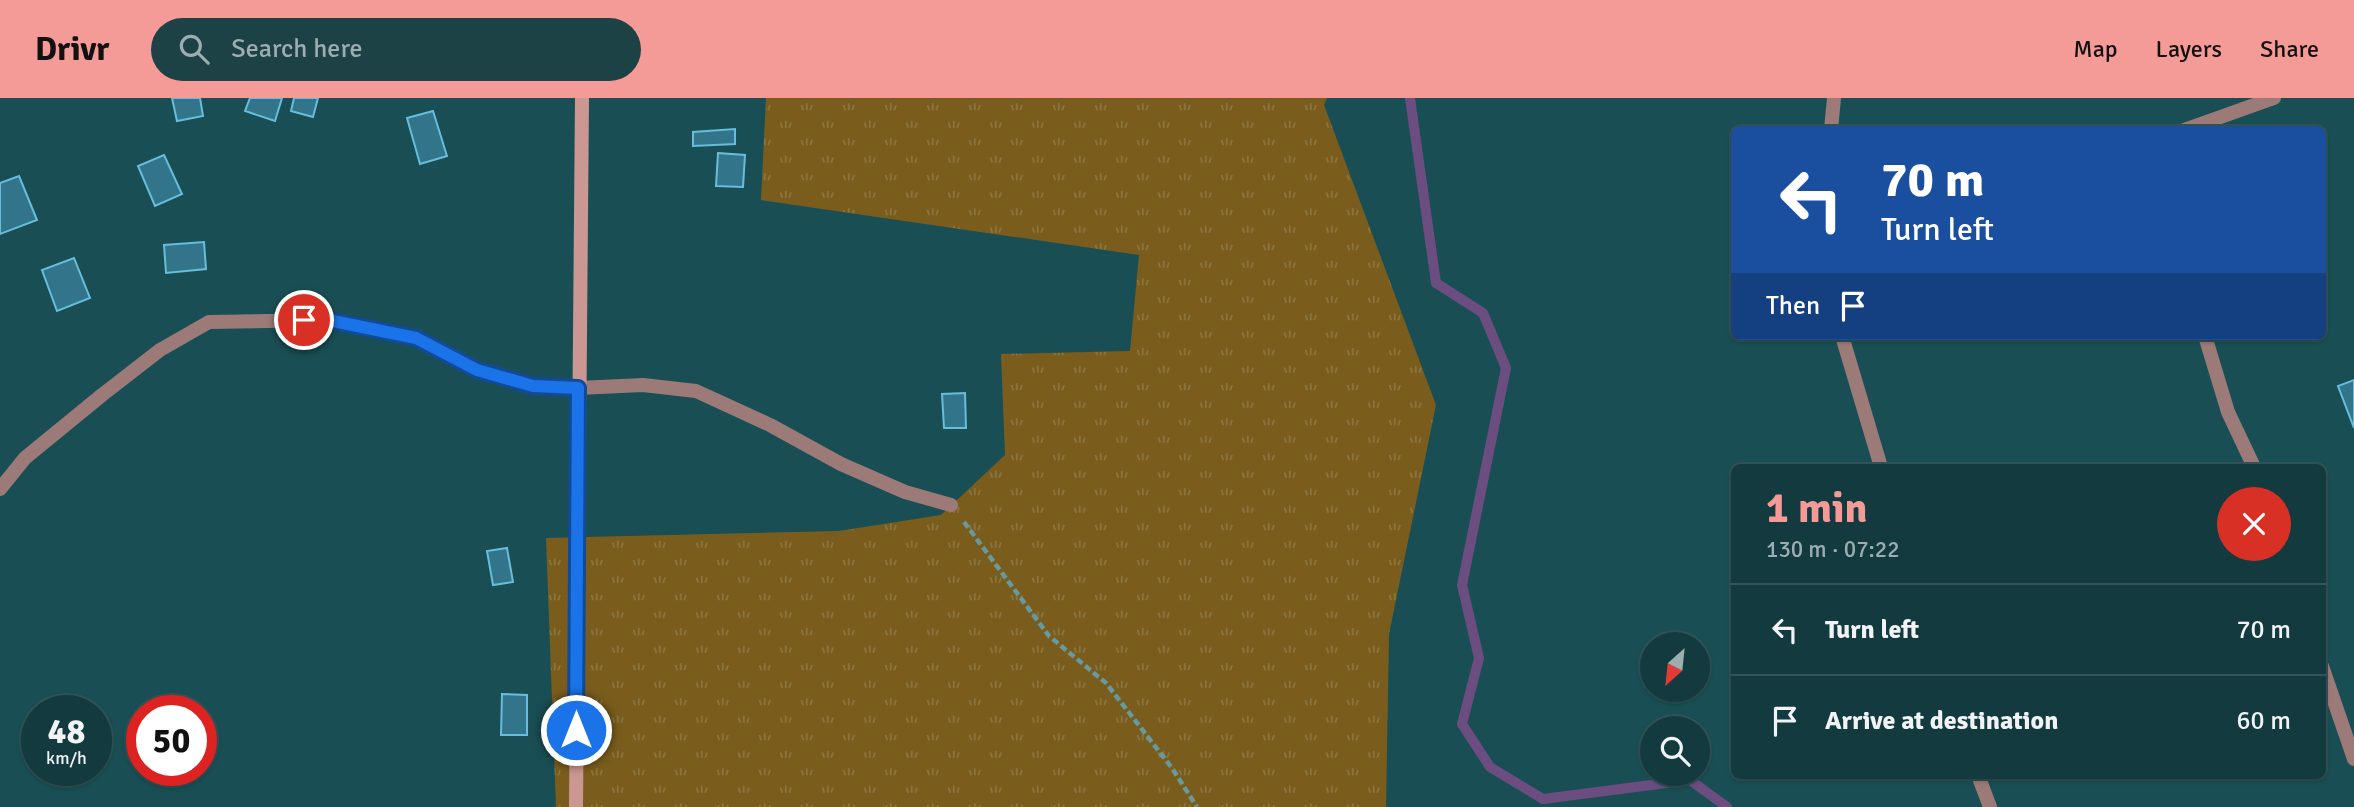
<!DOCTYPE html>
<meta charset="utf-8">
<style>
body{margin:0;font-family:Signika,sans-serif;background:#1c4246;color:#f1f3f6;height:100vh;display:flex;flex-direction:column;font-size:26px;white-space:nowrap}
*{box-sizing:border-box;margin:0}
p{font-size:23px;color:#9dadb0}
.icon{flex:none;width:38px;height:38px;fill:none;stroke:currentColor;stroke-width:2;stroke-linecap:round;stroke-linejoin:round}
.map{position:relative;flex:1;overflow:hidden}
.panel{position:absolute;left:1731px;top:366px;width:595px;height:315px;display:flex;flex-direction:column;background:#133b3f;border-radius:10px;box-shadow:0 2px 5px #0004,0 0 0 2px #325559}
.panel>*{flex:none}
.guide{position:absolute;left:1731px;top:28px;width:595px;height:214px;border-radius:10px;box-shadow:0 2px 5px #0004,0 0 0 2px #325559;background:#1a4fa0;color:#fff;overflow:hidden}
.needle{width:46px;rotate:207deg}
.buttons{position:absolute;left:1640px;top:534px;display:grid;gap:14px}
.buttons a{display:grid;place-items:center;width:70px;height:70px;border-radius:50%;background:#133b3f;box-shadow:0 2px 5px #0004,0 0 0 2px #325559;font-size:35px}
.speed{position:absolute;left:21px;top:597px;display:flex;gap:14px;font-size:35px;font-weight:700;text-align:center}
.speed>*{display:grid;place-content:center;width:91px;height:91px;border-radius:50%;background:#133b3f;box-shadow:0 2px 5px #0004,0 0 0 2px #325559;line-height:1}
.speed small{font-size:18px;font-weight:400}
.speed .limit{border:10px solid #d22;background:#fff;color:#111}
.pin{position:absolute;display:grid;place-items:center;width:60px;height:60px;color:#fff;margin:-30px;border:4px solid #fff;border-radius:50%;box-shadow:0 2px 7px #0007}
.me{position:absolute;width:77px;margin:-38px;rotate:0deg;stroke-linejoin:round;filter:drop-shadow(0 0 5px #0008)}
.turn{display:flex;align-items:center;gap:24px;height:147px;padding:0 35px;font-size:32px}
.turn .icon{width:91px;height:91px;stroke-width:2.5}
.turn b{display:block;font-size:49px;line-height:60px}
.then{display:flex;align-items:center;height:66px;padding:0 35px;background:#0003;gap:14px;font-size:26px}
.round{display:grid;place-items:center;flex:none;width:74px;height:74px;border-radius:37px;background:#1c4246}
.headline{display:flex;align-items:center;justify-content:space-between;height:119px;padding:0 35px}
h1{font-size:42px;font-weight:700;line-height:52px;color:#f59b97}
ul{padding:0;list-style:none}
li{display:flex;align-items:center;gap:21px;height:91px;padding:0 35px;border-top:2px solid #325559}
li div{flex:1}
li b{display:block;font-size:26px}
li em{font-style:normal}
header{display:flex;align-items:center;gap:42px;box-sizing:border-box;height:98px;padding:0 35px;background:#f59b97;color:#111}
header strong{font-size:33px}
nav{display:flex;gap:38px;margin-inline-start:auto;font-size:24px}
.search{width:490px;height:63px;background:#1c4246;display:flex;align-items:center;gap:18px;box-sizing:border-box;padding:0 24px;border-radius:38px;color:#9dadb0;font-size:26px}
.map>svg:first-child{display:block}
.grass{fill:url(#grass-tufts)}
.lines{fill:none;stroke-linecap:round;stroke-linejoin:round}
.stream{stroke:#6b4d7f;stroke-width:10}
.building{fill:#32748a;stroke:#67bddb;stroke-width:2}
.path{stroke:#67999e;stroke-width:4.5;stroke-dasharray:7 3.5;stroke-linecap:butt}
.street{stroke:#9c7a78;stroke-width:14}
.secondary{stroke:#cb9793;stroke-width:14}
.route-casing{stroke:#114b97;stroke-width:18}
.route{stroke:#1a73e8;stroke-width:12}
</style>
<header>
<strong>Drivr</strong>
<div class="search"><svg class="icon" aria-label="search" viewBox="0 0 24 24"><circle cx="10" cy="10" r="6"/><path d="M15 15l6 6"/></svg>Search here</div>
<nav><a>Map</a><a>Layers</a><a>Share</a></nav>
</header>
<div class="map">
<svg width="2354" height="709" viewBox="0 0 2354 709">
<defs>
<pattern id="grass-tufts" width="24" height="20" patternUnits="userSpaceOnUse" patternTransform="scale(1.75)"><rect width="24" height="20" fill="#7a5d1d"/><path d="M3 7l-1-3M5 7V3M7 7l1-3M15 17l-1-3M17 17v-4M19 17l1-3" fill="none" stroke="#8b753f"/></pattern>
</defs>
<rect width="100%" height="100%" fill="#194f54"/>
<!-- grass -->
<path class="grass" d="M766,0H1327L1324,7L1436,307L1389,536L1386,709H556L546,440L839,433L941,417L1005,357L1001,256L1130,253L1139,157L761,102Z"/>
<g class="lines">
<!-- stream -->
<path class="stream" d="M1410,0L1436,185L1483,215L1506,270L1462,487L1479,560L1462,626L1490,669L1543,701L1690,682L1727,709"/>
</g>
<!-- building -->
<path class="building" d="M172,0H200L203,18L177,23Z
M250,0H282L275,23L245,13Z
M294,0H318L313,19L291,13Z
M433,13L447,58L420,66L407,20Z
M735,31V46L693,48V34Z
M718,55L745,57L743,89L716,88Z
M164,57L182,96L155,108L138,68Z
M19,78L37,122L0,136V85Z
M204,144L206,171L166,175L164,147Z
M74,160L90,200L57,213L42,172Z
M2354,282V330L2338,288Z
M965,295L966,330H944L942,296Z
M507,450L513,484L493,487L487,453Z
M502,596L527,597V637H501Z"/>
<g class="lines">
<!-- path -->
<path class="path" d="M964,424L1049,538L1106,585L1172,670L1197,709"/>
<!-- street -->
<path class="street" d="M1831,32L1834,0
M2184,32L2274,0
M1842,238L1881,369
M2205,238L2228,314L2254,369
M0,391L25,360L102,297L160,252L209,224L328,222L416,240L477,272L533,288L578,290L643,287L696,293L770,327L841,366L905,394L951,407
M2322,568L2354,661
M1978,677L1990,709"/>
<!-- secondary -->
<path class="secondary" d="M576,709L582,0"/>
</g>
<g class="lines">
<!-- route casing -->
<g class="route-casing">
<path id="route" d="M304,222H328L416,240L477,272L533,288L578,290L576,632"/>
</g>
<!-- route -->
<use href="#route" class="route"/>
</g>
</svg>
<div class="buttons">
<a><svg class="needle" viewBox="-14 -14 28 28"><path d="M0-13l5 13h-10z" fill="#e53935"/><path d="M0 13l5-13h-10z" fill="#9dadb0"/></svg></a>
<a><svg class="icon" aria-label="search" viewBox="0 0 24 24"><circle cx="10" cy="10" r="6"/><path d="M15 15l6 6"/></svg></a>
</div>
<div class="speed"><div>48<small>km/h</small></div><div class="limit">50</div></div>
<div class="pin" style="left:304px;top:222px;background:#d93025"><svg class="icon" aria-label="arrive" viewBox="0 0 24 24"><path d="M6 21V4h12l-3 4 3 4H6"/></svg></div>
<svg class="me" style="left:576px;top:632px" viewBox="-20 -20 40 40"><circle r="17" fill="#1a73e8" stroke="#fff" stroke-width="3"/><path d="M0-11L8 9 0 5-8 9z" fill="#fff"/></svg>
<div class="guide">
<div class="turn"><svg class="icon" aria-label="left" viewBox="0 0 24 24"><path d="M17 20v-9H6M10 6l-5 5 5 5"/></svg><div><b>70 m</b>Turn left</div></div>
<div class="then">Then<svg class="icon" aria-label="arrive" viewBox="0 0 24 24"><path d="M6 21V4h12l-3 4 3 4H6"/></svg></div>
</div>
<section class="panel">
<div class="headline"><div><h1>1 min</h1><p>130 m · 07:22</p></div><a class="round" style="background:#d93025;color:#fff"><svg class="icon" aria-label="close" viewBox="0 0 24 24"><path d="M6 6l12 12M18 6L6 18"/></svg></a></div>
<ul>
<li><svg class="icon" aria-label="left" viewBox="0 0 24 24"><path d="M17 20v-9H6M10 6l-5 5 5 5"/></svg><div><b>Turn left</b></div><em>70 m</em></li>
<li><svg class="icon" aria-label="arrive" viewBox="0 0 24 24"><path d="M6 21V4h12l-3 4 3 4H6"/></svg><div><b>Arrive at destination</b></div><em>60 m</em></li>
</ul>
</section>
</div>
